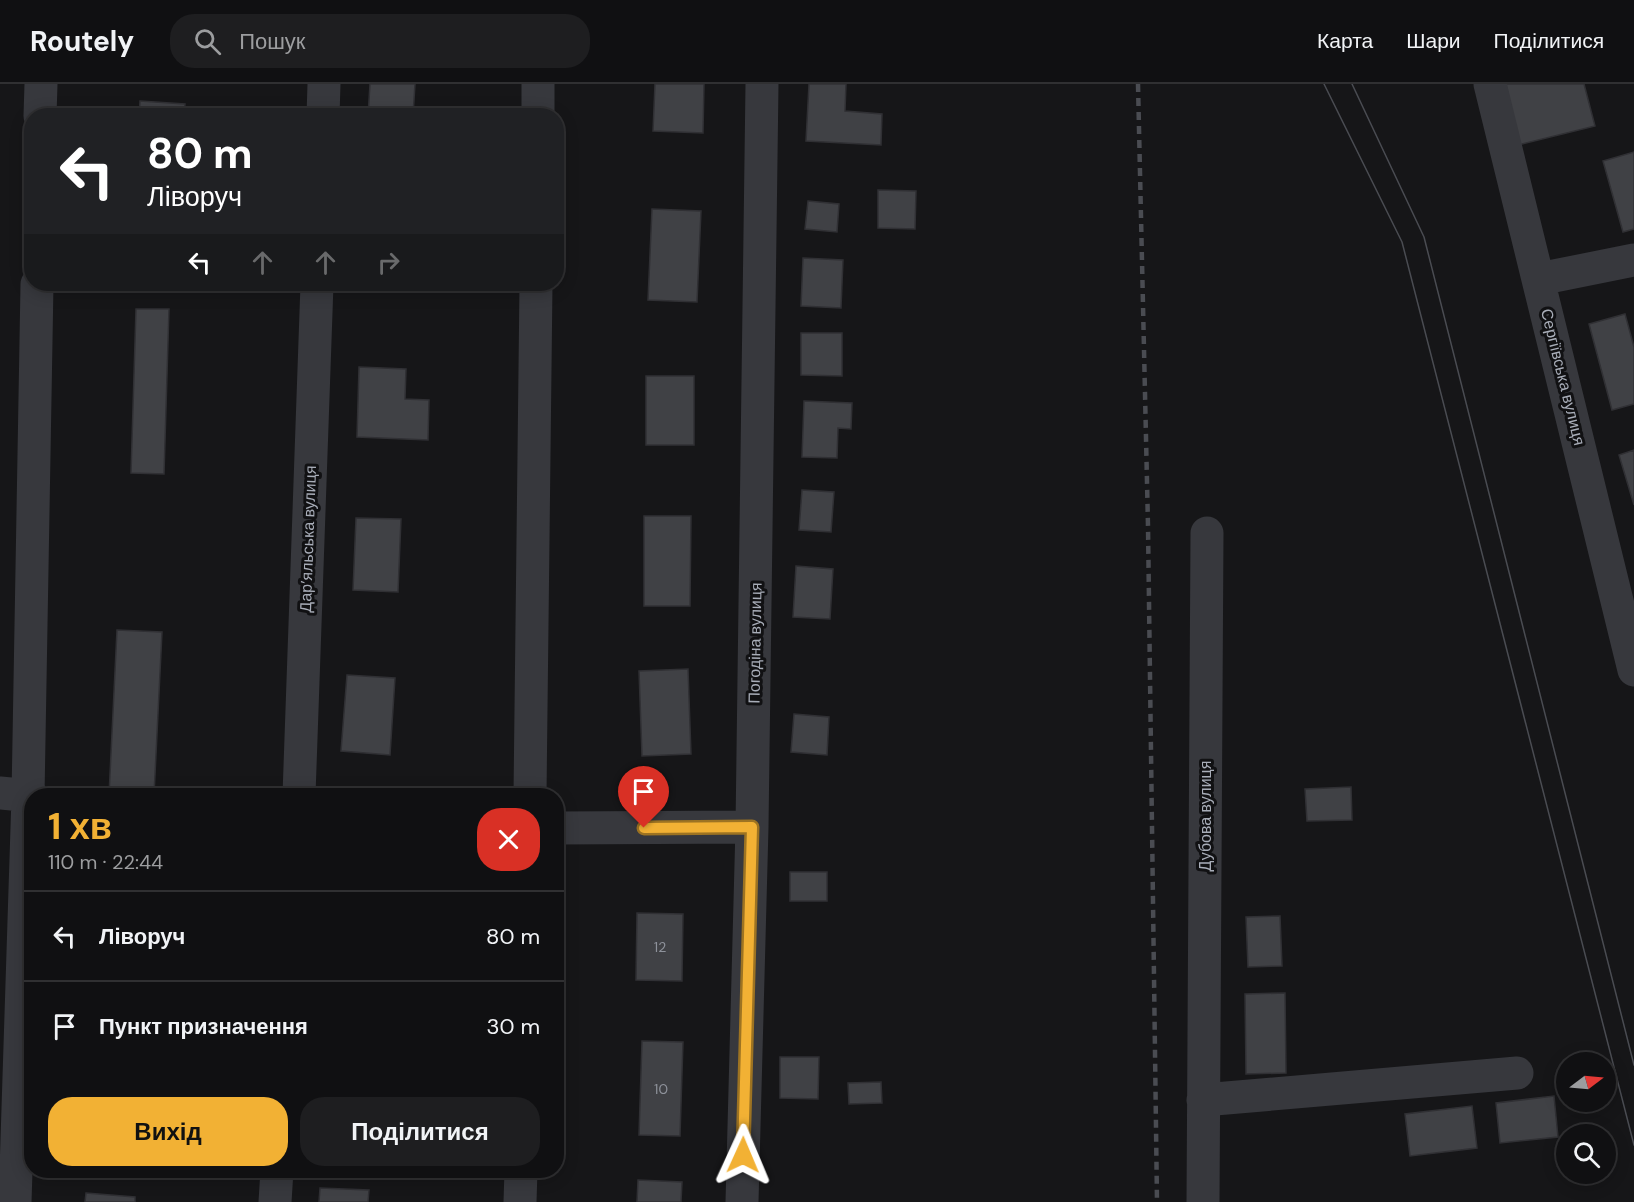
<!DOCTYPE html>
<html lang="uk">
<meta charset="utf-8">
<style>
body{margin:0;font-family:"DM Sans",sans-serif;background:#1e1e20;color:#f1f3f6;height:100vh;display:flex;flex-direction:column;font-size:22px;white-space:nowrap}
*{box-sizing:border-box;margin:0}
p{font-size:20px;color:#9c9d9f}
.icon{flex:none;width:33px;height:33px;fill:none;stroke:currentColor;stroke-width:2;stroke-linecap:round;stroke-linejoin:round}
.map{position:relative;flex:1;overflow:hidden}
.side{position:absolute;left:24px;top:704px;width:540px;height:390px;display:flex;flex-direction:column;background:#101012;border-radius:24px;box-shadow:0 3px 15px #0003,0 0 0 2px #303032}
.side>*{flex:none}
.top-card{position:absolute;left:24px;top:24px;width:540px;height:183px;border-radius:24px;box-shadow:0 3px 15px #0003,0 0 0 2px #303032;background:#202124;color:#fff;overflow:hidden}
.needle{width:39px;rotate:74deg}
.fabs{position:absolute;left:1556px;top:968px;display:grid;gap:12px}
.fabs a{display:grid;place-items:center;width:60px;height:60px;border-radius:50%;background:#101012;box-shadow:0 3px 15px #0003,0 0 0 2px #303032;font-size:30px}
.pin{position:absolute;display:grid;place-items:center;width:51px;height:51px;color:#fff;margin:-62px -26px;border-radius:50% 50% 50% 0;rotate:-45deg;box-shadow:0 0 6px #0007}
.pin .icon{rotate:45deg}
.me{position:absolute;width:66px;margin:-33px;rotate:1deg;stroke-linejoin:round;filter:drop-shadow(0 0 4px #0008)}
.turn{display:flex;align-items:center;gap:21px;height:126px;padding:0 24px;font-size:27px}
.turn .icon{width:78px;height:78px;stroke-width:2.5}
.turn b{display:block;font-size:42px;line-height:51px}
.lanes{display:flex;align-items:center;height:57px;padding:0 24px;background:#0003;justify-content:center;gap:30px;direction:ltr}
.lanes .off{opacity:.35}
.round{display:grid;place-items:center;flex:none;width:63px;height:63px;border-radius:24px;background:#1e1e20}
.headline{display:flex;align-items:center;justify-content:space-between;height:102px;padding:0 24px}
h1{font-size:36px;font-weight:800;line-height:45px;color:#f2b134}
.button{display:flex;gap:12px;margin-top:auto;padding:12px 24px}
.button a{flex:1;height:69px;border-radius:24px;background:#f2b134;color:#111;font-size:24px;font-weight:800;line-height:69px;text-align:center}
.button a+a{background:#1e1e20;color:#f1f3f6}
ul{padding:0;list-style:none}
li{display:flex;align-items:center;gap:18px;height:90px;padding:0 24px;border-top:2px solid #303032}
li div{flex:1}
li b{display:block;font-size:22px}
li em{font-style:normal}
header{display:flex;align-items:center;gap:36px;box-sizing:border-box;height:84px;padding:0 30px;background:#101012;border-bottom:2px solid #303032}
header strong{font-size:28px}
nav{display:flex;gap:33px;margin-inline-start:auto;font-size:21px}
.search{width:420px;height:54px;background:#1e1e20;display:flex;align-items:center;gap:15px;box-sizing:border-box;padding:0 21px;border-radius:24px;color:#9c9d9f;font-size:22px}
.map>svg:first-child{display:block}
.building{fill:#404145;stroke:#303034;stroke-width:1.5}
.lines{fill:none;stroke-linecap:round;stroke-linejoin:round}
.minor{stroke:#37383d;stroke-width:33}
.tram{stroke:#4a4c52;stroke-width:1.5}
.rail{stroke:#4a4c52;stroke-width:4.5;stroke-dasharray:8 6;stroke-linecap:butt}
.route-casing{stroke:#9d7322;stroke-width:15}
.route{stroke:#f2b134;stroke-width:10}
.labels{text-anchor:middle;dominant-baseline:central;stroke-width:6;stroke-linejoin:round;paint-order:stroke}
.number-label{font-size:14px;fill:#8e929b}
.street-label{font-size:16px;fill:#a8adb8;stroke:#111113}
</style>
<header>
<strong>Routely</strong>
<div class="search"><svg class="icon" aria-label="search" viewBox="0 0 24 24"><circle cx="10" cy="10" r="6"/><path d="M15 15l6 6"/></svg>Пошук</div>
<nav><a>Карта</a><a>Шари</a><a>Поділитися</a></nav>
</header>
<div class="map">
<svg width="1634" height="1118" viewBox="0 0 1634 1118">
<rect width="100%" height="100%" fill="#161618"/>
<!-- building -->
<path class="building" d="M370,0H415L413,32H368Z
M655,0H704L703,49L653,47Z
M809,0H846L845,27L882,30L881,61L806,57Z
M1498,0H1584L1595,42L1514,62Z
M140,17L185,20L184,32H139Z
M1634,68V145L1623,148L1603,77Z
M878,106L916,107L915,145L878,144Z
M808,117L839,120L837,148L805,145Z
M652,125L701,127L697,218L648,216Z
M803,174L843,176L841,224L801,222Z
M136,225H169L164,390L131,389Z
M1625,230L1634,263V320L1612,326L1589,240Z
M801,249H842V292L801,291Z
M359,283L406,285L405,315L429,316L428,356L357,353Z
M646,292H694V361H646Z
M804,317L852,319L851,345L838,344L837,374L802,373Z
M1634,366V421L1619,371Z
M802,406L834,408L831,448L799,446Z
M644,432H691L690,522H644Z
M356,434L401,435L398,508L353,506Z
M796,482L833,485L830,535L793,533Z
M117,546L162,548L154,711H109Z
M688,585L691,670L642,672L639,587Z
M347,591L395,594L390,671L341,667Z
M794,630L829,633L827,671L791,668Z
M1351,703L1352,736L1307,737L1305,705Z
M790,788H827V817H790Z
M637,829L683,830L682,897L636,896Z
M1280,832L1282,882L1248,883L1246,833Z
M1285,909L1286,989L1246,990L1245,910Z
M642,957L683,958L680,1052L639,1051Z
M780,973H819L818,1015L780,1014Z
M881,998L882,1019L849,1020L848,999Z
M1554,1012L1558,1053L1500,1059L1496,1019Z
M1472,1022L1477,1064L1410,1072L1405,1030Z
M638,1096L682,1098L681,1118H637Z
M320,1104L369,1106L368,1118H319Z
M86,1109L135,1113V1118H85Z"/>
<g class="lines">
<!-- minor -->
<path class="minor" d="M1490,0L1634,586
M40,32L41,0
M323,32L324,0
M538,32V0
M1539,195L1634,176
M0,709L32,712
M299,711L317,200
M530,711L536,200
M556,744L752,743
M1203,1016L1517,989
M15,1118L28,712L37,200
M275,1118L277,1086
M520,1118L521,1086
M742,1118L752,743L762,0
M1203,1118L1207,449"/>
<!-- tram -->
<path class="tram" d="M1324,0L1402,158L1634,1061
M1352,0L1424,153L1634,981"/>
<!-- rail -->
<path class="rail" d="M1138,0L1148,442L1157,1118"/>
</g>
<g class="lines">
<!-- route casing -->
<g class="route-casing">
<path id="route" d="M644,744L752,743L743,1071"/>
</g>
<!-- route -->
<use href="#route" class="route"/>
</g>
<g class="labels">
<!-- number labels -->
<g class="number-label">
<text x="660" y="863">12</text>
<text x="661" y="1005">10</text>
</g>
<!-- street labels -->
<g class="street-label">
<text transform="translate(1563 293) rotate(76)">Сергіївська вулиця</text>
<text transform="translate(308 455) rotate(-88)">Дар’яльська вулиця</text>
<text transform="translate(755 559) rotate(-89)">Погодіна вулиця</text>
<text transform="translate(1205 732) rotate(-90)">Дубова вулиця</text>
</g>
</g>
</svg>
<div class="fabs">
<a><svg class="needle" viewBox="-14 -14 28 28"><path d="M0-13l5 13h-10z" fill="#e53935"/><path d="M0 13l5-13h-10z" fill="#9c9d9f"/></svg></a>
<a><svg class="icon" aria-label="search" viewBox="0 0 24 24"><circle cx="10" cy="10" r="6"/><path d="M15 15l6 6"/></svg></a>
</div>
<div class="pin" style="left:644px;top:744px;background:#d93025"><svg class="icon" aria-label="arrive" viewBox="0 0 24 24"><path d="M6 21V4h12l-3 4 3 4H6"/></svg></div>
<svg class="me" style="left:743px;top:1071px" viewBox="-20 -20 40 40"><path d="M0-17L14 15 0 8-14 15z" fill="#f2b134" stroke="#fff" stroke-width="4"/></svg>
<div class="top-card">
<div class="turn"><svg class="icon" aria-label="left" viewBox="0 0 24 24"><path d="M17 20v-9H6M10 6l-5 5 5 5"/></svg><div><b>80 m</b>Ліворуч</div></div>
<div class="lanes"><svg class="icon" aria-label="left" viewBox="0 0 24 24"><path d="M17 20v-9H6M10 6l-5 5 5 5"/></svg><svg class="icon off" aria-label="ahead" viewBox="0 0 24 24"><path d="M12 20V5M6 11l6-6 6 6"/></svg><svg class="icon off" aria-label="ahead" viewBox="0 0 24 24"><path d="M12 20V5M6 11l6-6 6 6"/></svg><svg class="icon off" aria-label="right" viewBox="0 0 24 24"><path d="M7 20v-9h11M14 6l5 5-5 5"/></svg></div>
</div>
<section class="side">
<div class="headline"><div><h1>1 хв</h1><p>110 m · 22:44</p></div><a class="round" style="background:#d93025;color:#fff"><svg class="icon" aria-label="close" viewBox="0 0 24 24"><path d="M6 6l12 12M18 6L6 18"/></svg></a></div>
<ul>
<li><svg class="icon" aria-label="left" viewBox="0 0 24 24"><path d="M17 20v-9H6M10 6l-5 5 5 5"/></svg><div><b>Ліворуч</b></div><em>80 m</em></li>
<li><svg class="icon" aria-label="arrive" viewBox="0 0 24 24"><path d="M6 21V4h12l-3 4 3 4H6"/></svg><div><b>Пункт призначення</b></div><em>30 m</em></li>
</ul>
<div class="button"><a>Вихід</a><a>Поділитися</a></div>
</section>
</div>
